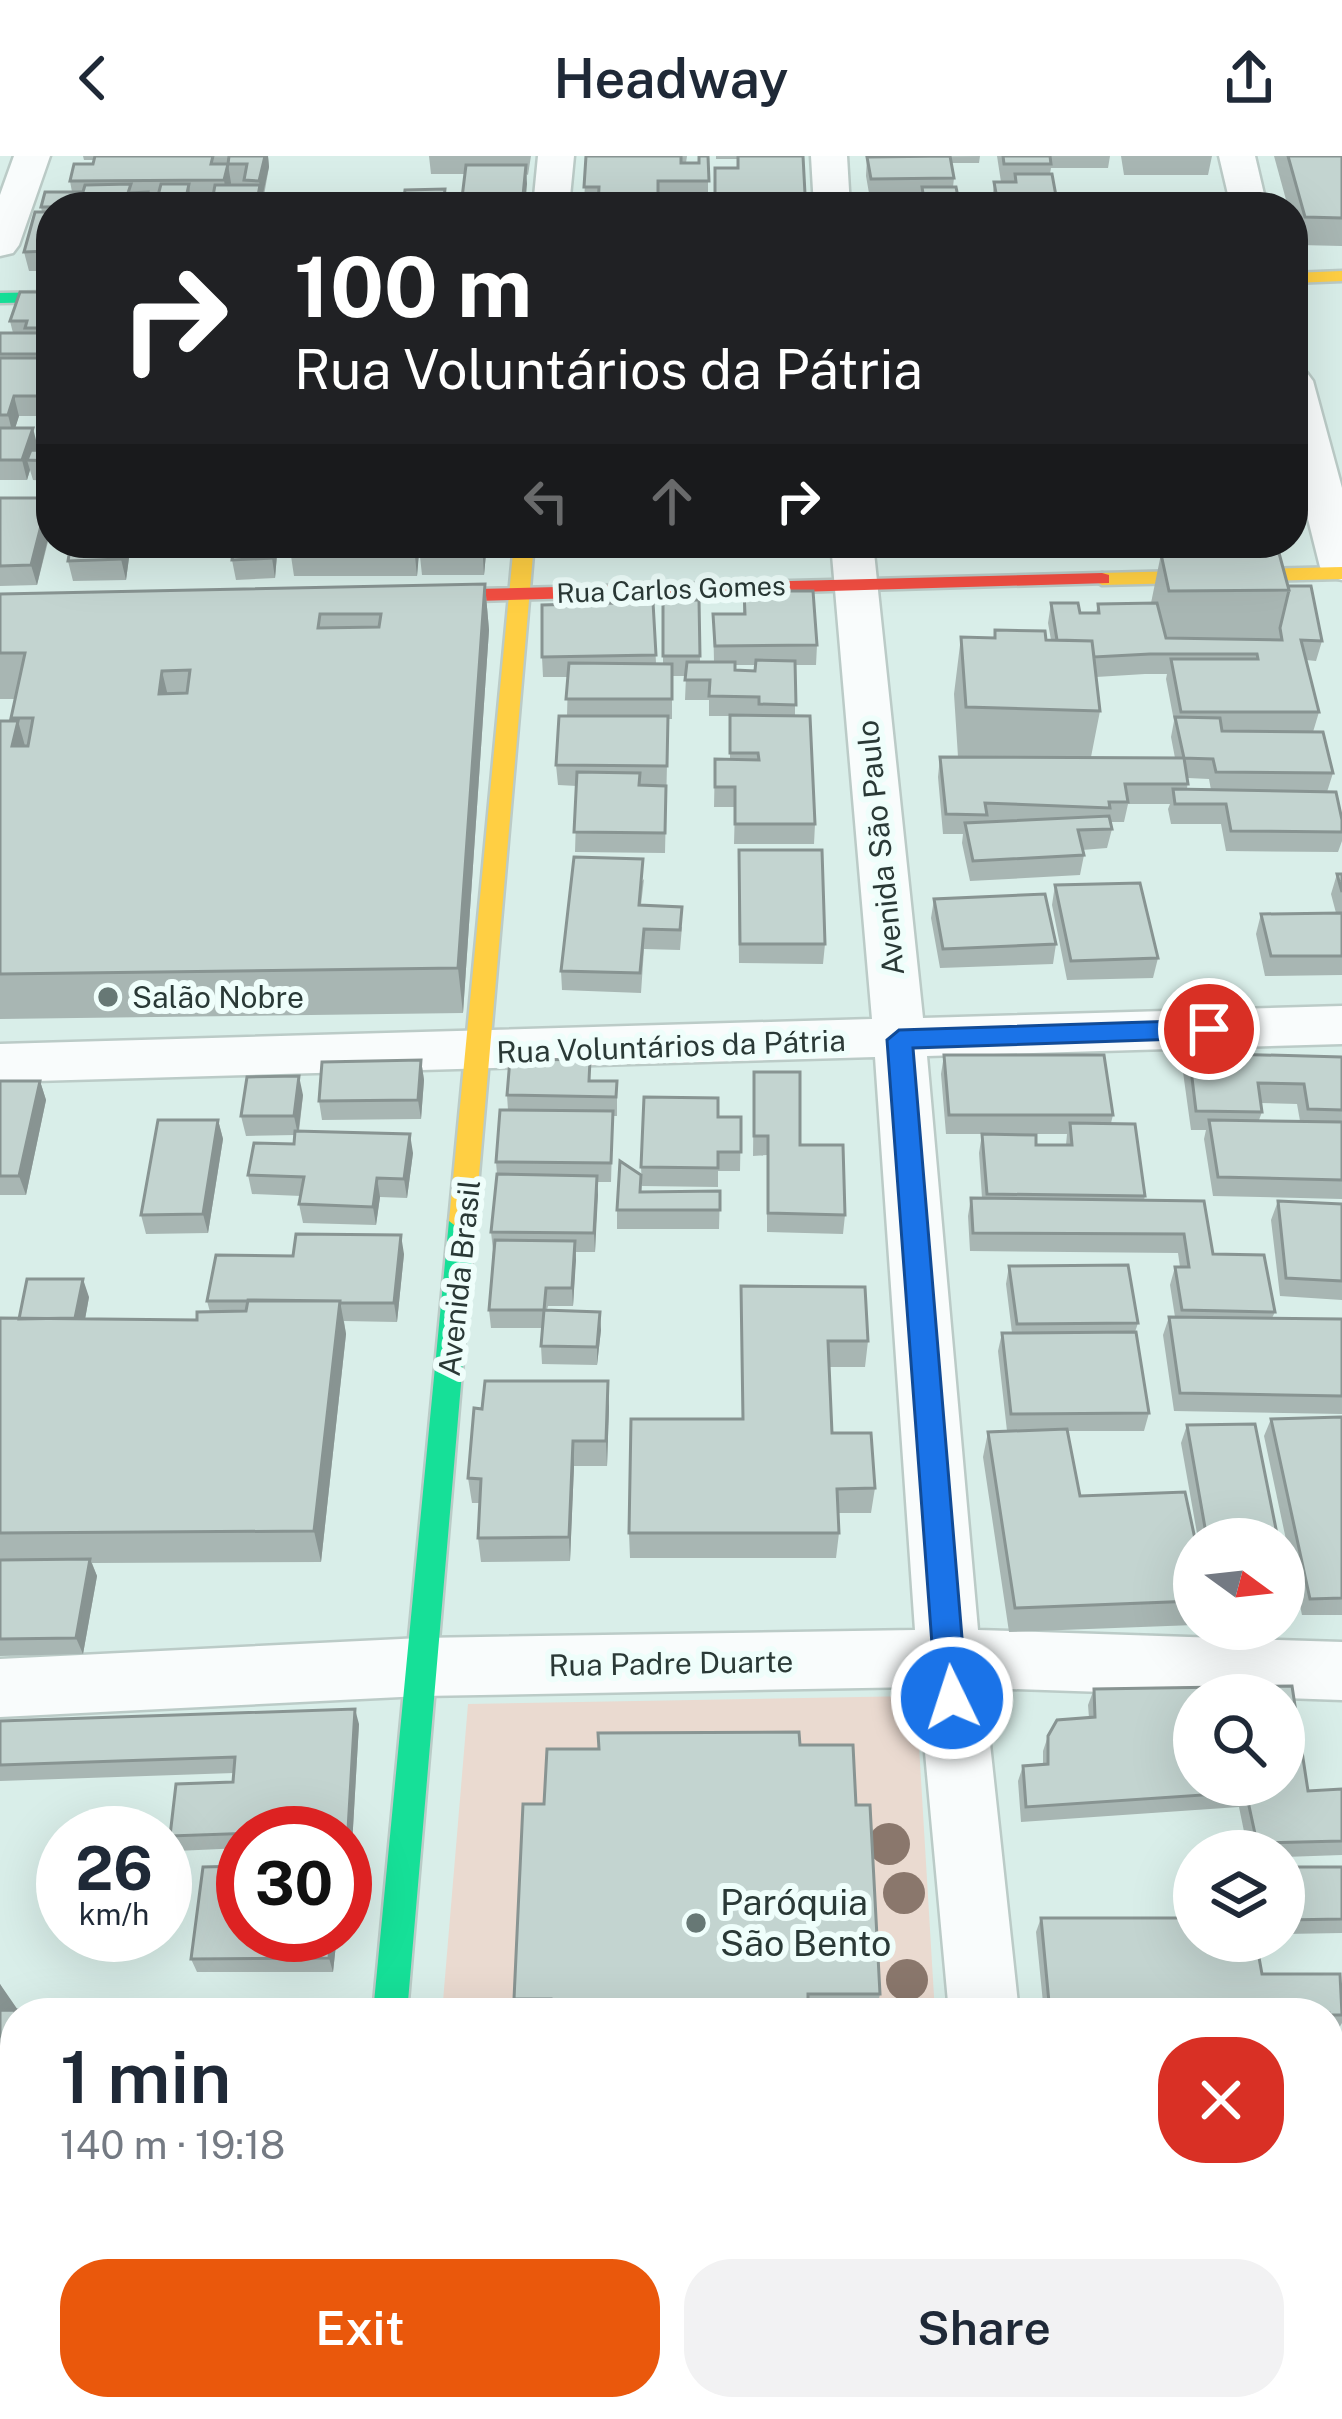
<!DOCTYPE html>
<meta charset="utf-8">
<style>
body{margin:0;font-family:"Public Sans",sans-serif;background:#f2f2f3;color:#1f2937;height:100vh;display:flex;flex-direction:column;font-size:45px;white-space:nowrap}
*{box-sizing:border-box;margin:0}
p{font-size:39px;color:#747a83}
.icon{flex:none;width:66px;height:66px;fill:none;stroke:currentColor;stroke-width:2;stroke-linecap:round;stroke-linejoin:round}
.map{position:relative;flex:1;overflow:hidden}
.side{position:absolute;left:0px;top:1842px;width:1344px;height:423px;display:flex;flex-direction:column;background:#fff;border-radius:48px 48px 0 0;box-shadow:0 12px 48px #0002}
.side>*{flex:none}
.top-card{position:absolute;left:36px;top:36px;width:1272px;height:366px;border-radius:48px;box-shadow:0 12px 48px #0002;background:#202124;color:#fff;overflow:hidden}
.needle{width:78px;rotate:105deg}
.controls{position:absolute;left:1173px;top:1362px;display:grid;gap:24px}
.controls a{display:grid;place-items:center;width:132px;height:132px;border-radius:50%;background:#fff;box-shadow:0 12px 48px #0002;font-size:60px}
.speed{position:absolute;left:36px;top:1650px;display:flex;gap:24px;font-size:60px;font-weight:700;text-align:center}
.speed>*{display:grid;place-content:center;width:156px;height:156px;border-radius:50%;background:#fff;box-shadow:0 12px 48px #0002;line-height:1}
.speed small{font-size:30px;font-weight:400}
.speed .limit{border:18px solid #d22;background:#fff;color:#111}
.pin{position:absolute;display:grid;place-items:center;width:102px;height:102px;color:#fff;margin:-51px;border:6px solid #fff;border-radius:50%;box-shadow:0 3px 12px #0007}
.me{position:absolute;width:132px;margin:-66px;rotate:356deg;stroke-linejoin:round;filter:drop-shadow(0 0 9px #0008)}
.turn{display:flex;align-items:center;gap:42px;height:252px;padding:0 60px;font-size:54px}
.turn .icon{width:156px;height:156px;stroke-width:2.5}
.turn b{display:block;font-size:84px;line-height:102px}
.lanes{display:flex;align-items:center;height:114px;padding:0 60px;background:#0003;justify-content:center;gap:60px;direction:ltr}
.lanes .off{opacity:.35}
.round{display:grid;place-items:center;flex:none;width:126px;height:126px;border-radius:48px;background:#f2f2f3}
.overview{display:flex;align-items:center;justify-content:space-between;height:204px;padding:0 60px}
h1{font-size:72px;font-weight:600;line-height:90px}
.cta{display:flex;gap:24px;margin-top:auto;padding:24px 60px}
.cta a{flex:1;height:138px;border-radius:48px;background:#ea580c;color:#fff;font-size:48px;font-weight:600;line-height:138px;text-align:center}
.cta a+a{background:#f2f2f3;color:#1f2937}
header{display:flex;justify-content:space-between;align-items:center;height:156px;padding:0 60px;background:#fff;font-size:54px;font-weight:600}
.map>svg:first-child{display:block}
.green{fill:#eadad0}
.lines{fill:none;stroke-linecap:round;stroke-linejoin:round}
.street-casing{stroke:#bbcbc7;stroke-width:5}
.fast-casing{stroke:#bbcbc7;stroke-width:5}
.slow-casing{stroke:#bbcbc7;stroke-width:5}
.jam-casing{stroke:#bbcbc7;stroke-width:5}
.street{fill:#f9fcfc;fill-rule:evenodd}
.fast{fill:#16e098;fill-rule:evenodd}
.slow{fill:#ffcf43;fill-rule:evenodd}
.jam{fill:#f24e42;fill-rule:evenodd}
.tree{fill:#8a776c}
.wall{fill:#a8b6b3;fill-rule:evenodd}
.shaded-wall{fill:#889492}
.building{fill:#c3d4d0;stroke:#889492;stroke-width:3;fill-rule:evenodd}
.route{fill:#1a73e8;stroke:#114b97;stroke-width:3}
.poi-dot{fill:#677875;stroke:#effefb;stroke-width:4.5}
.labels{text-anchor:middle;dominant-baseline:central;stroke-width:12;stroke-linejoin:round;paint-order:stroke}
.far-street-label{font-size:27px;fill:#2a3936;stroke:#effefb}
.street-label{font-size:30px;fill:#2a3936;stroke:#effefb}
.poi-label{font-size:30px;fill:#2a3936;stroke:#effefb;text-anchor:start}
.near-poi-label{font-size:36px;fill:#2a3936;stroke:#effefb;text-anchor:start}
</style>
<header><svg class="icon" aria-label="back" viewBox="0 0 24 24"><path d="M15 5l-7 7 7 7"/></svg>Headway<svg class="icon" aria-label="share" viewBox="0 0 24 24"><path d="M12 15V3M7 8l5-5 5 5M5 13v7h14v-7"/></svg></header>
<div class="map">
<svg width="1342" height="2263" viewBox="0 0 1342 2263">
<rect width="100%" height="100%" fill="#d9eee9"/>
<!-- green -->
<path class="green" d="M916,1540L935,1857H442L468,1548Z
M408,2250H958L959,2263H407Z"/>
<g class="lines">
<!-- street casing -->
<g class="street-casing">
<path id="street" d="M14,0H50L19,89L13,97L0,100V39Z
M538,0H574L569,51H533Z
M811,0H847L850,51H814Z
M1219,0H1255L1267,51H1231Z
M1293,213L1307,217L1313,225L1342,332V424L1327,420L1320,411L1293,303Z
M831,387H873L923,862L1342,850V888L927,900L978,1474L1342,1486V1544L984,1532L1019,1857H949L919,1531L421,1540L0,1561V1503L421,1482L915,1474L875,901L0,926V888L872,863Z
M315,2250H393L392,2263H314Z
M984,2250H1062L1063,2263H985Z"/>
</g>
<!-- fast casing -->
<g class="fast-casing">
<path id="fast" d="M51,136V146L0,147V137Z
M462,1055L475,1065L407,1857H373L449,1065Z"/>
</g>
<!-- slow casing -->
<g class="slow-casing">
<path id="slow" d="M1342,115V125L1293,127V117Z
M514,387H534L475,1065L462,1075L449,1065Z
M1342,411V423L1102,429L1092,423L1102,417Z"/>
</g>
<!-- jam casing -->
<g class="jam-casing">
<path id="jam" d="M1102,417L1109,419V427L477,445L467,439L477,433Z"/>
</g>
<!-- street -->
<use href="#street" class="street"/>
<!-- fast -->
<use href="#fast" class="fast"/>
<!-- slow -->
<use href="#slow" class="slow"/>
<!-- jam -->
<use href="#jam" class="jam"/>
</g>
<!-- trees -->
<g class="tree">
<circle cx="889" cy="1688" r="21"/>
<circle cx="904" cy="1737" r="21"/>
<circle cx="907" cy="1824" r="21"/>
</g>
<!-- wall -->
<path class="wall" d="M83,0H268L269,11L263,45H298L299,51H211L212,44H191L192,47L150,44L51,51V115H29L24,96L42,56L41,51L72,36L70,25L93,8L94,4H84Z
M429,0H531L528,19L526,18L525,51H461L465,18H431Z
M586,0H687L686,7H699L708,0V39H715L737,12V3H716V0H803L804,51H684V44H658L584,50Z
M980,0L979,7H951L954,22L953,31L960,51L920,50L921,42L870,43L866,20L867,1Z
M997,0H1110L1108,12H1051L1050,18L1058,51H987L988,48H992L994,26H1001Z
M1121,0H1212L1208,19H1124Z
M1274,0H1342V90L1299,89L1293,68V51H1288Z
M51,136V247H49L45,260H19L15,272L38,292L37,294L51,295V325L33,324L30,314L27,324H0V177H13L10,165Z
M0,342H51V374L37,429L0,430Z
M71,387H131L126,424L73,425L68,405Z
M234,387H278L275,422L236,424L232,404Z
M293,387H487L484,419H422L419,391L417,420H294L291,400Z
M572,387H699V399H572Z
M903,387H950L949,395H904Z
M1161,398L1288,430L1322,485L1316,505L1306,504L1319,556L1313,576L1333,617L1327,636L1342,664V685L1338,696L1226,695L1221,668H1171L1168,653L1170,648H1128L1124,666H1110L1112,673L1107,692L1082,694L1084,699L1080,719L970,725L962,687L963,678H943L938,621L940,601H958L954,538L961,481L994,482L995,474L1051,484L1048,467L1051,447L1080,457H1096L1098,448L1151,447ZM1145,518H1167L1166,523L1174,565L1171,581L1175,602L1091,601L1100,555L1096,521ZM1188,622L1209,623L1211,634L1187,633Z
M485,428L489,474L463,857L0,863V565H12L15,543H0V438Z
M744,435L817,489L816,509H795V560L815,668L814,688H734L735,651H714L715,603L730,604V560H709V544H685L686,520H672V563H668L665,697L575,696L577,630L558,629L556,609L567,560L568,521H543L542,501L653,446L656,507L663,508V444H699L700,506H714L713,458H743ZM735,509H755V515L735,514Z
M738,714L825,788L823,808L739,807Z
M1337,718H1342V819L1265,820L1256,778L1261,758L1336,757L1331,738Z
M644,723L641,749L682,771L680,794L644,793L641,837L562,834L561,815Z
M1055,729L1158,802L1153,822L1067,824L1052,749Z
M934,743L1056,788L1053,808L940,812L931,762Z
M1189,897L1342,901V1043L1213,1040L1204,983L1206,974H1191L1183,916ZM1260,947L1297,948L1300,965L1259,964L1262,956Z
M944,899L1113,959L1111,967L1145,1040L1144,1044L1213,1098L1275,1156L1272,1162L1342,1163V1258L1174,1255L1163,1179L1169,1161H1175L1170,1129L1175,1111H1180L1178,1097L970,1095L968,1060L971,1042H982L979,997L982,978L1036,989H1066L1067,978H946L941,918Z
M421,904L424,924L421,963L322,964L319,945Z
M754,916L845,1059L843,1078L767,1076V999L753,1000Z
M0,925H40L46,944L26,1039H0Z
M617,925V960H613L611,1026H597L595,1096H576L573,1150H548L547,1154L601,1174L597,1209L542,1208L541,1190L542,1172H491L489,1154L493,1094L491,1076L497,1018L496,1006L508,954L507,939Z
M303,939L299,976L413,997L407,1042L380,1041L376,1069L303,1067L299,1048L301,1040L252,1038L248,1019L294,988L295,979L246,980L241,960Z
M718,961H741L740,1015H718V1031L642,1030L641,1011Z
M218,964L223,983L208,1077L146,1078L141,1059Z
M641,1019V1036L720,1035L719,1073H617V1054Z
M1278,1045L1342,1048V1144L1280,1140L1271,1064Z
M404,1098L397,1166L344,1165L346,1178L321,1406L92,1407L97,1420L83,1498L0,1500V1162H19L89,1141L85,1163L197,1164L210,1156L207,1145L293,1100Z
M1009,1110L1138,1167L1135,1176L1149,1257L1144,1275H1068L1080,1340L1195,1383L1194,1469L1009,1476L983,1301L988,1276L1007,1275L998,1195L1002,1177H1012L1006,1128Z
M741,1130L868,1185L865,1211H829L832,1277L875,1332L871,1357H838L839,1377L836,1402H630L629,1377L742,1263Z
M609,1251L607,1310H574L570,1405L481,1406L478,1382L480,1347H472L468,1322Z
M1342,1261V1459H1302L1264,1280L1271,1263Z
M1187,1269L1278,1383H1198L1181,1287Z
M1094,1533L1308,1635L1342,1633V1699L1284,1701V1695H1248L1239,1651L1021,1666L1018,1625L1023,1610L1043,1608V1595L1048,1580L1089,1562L1088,1549Z
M0,1565L359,1568L352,1689H345V1677H243V1692L176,1695L170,1680L233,1626L234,1617L0,1625Z
M800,1589L856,1649L880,1838L876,1857H516L514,1843L544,1648Z
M1284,1711H1342V1777L1284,1778Z
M1041,1762L1262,1818L1342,1827V1867L1339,1872H1329V1857H1044L1036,1776Z
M243,1779H337L333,1816H197L191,1803Z
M0,1828L15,1857V2006H0Z
M1329,1962L1342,2021V2213H1329Z
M1089,2250H1329L1342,2263H1090Z"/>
<!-- shaded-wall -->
<path class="shaded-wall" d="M265,0H268L269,11L262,42L263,48L257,45L260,31L259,25Z
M228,8L231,27L227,44L224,24Z
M526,9L527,28L525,51H522Z
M189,28L191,51H184Z
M44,227L49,247L45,260L40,240Z
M14,240L19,260L13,279L8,259Z
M33,272L38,292L33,304H27L30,314L27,324L22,304Z
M45,354L50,374L37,429L31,409Z
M124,387H131L126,424L121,403Z
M273,387H278L275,422L272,402Z
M416,387H420L417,420L415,400Z
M482,387H487L484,419Z
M485,428L489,474L463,857L458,812Z
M162,515L173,561L159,538Z
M18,565L31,611L12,590Z
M421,904L424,924L421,963L418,944Z
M299,920L303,939L298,979L294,960Z
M40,925L46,944L26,1039L19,1020Z
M218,964L223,983L208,1077L203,1058Z
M410,978L413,997L407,1042L404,1023Z
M597,1020L598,1039L595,1096L594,1077Z
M377,1022L380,1041L376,1069L373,1051Z
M401,1079L404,1098L397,1166L394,1147Z
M575,1085L576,1104L573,1150L572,1132Z
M83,1123L89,1141L82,1180L75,1162Z
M340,1145L346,1178L321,1406L314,1375Z
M600,1156L601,1174L597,1209V1191Z
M608,1225L609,1251L607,1310L606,1285Z
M573,1285L574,1310L570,1405L569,1381Z
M90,1403L97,1420L83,1498L76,1482Z
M355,1553L359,1568L352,1689L348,1674Z
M331,1779H337L333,1816L329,1802Z
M0,1828L20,1857L0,1862Z"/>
<!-- building -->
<path class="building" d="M95,0H213L211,8H228L229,0H265L259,25L244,24L247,8H228L224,24L70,25L74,8H93Z
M586,0H681V7H699V0H708L709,25H658V51H598L599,31H584Z
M738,0H803L805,38H796L797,51H684V40L746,38H715V12H738Z
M950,0L954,22L871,23L867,1Z
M1003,0H1050L1051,8H1004Z
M1288,0H1342V62L1305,61Z
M466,9H526L522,50H461Z
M1015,18H1052L1058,51H988V48H998L994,26H1016Z
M131,28L128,37L148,36L145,50L41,51L45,36H83L85,29Z
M161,28H189L184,51H155Z
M215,29H260L257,45H298L297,51H211Z
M922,31H956L960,51H896L925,50Z
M445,33L443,51H403L405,34Z
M1145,46H1189L1190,51H1146Z
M1200,46H1229L1230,51H1201Z
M35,56H51V95L24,96Z
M20,136H51V172H25L27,165H10Z
M0,177H51V198H0Z
M0,202H51V227H44L40,240H14L8,259H0Z
M0,272H33L22,304H0Z
M31,294L51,295V305L27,304Z
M0,342H51V354H45L31,409L0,410Z
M71,387H124L121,403L68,405Z
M234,387H273L272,402L232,404Z
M293,387H416L415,400H291Z
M420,387H482V391H419Z
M1279,397L1289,434L1169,435L1161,398Z
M485,428L458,812L0,818V565H18L12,590H28L33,562H11L25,497H0V438ZM320,458H381L379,471L318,472ZM190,514L187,537L159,538L162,515Z
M1288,430H1311L1322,485L1301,484L1319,556H1181L1171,503H1258L1257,498H1150L1094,501L1092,485L1057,484L1051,447H1078L1080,457H1099L1098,448L1157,447L1166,482L1282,484L1280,472L1289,434Z
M744,435H813L817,489L715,490L713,458H745Z
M663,444H699L700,500H663Z
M653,446L656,499L542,501V449Z
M995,474L1045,475L1046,484L1092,485L1100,555L966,551L961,481L995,482Z
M756,504L795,505L796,549L759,548V541L709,540L710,524H685L687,506H735V514L755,515Z
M569,507L672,508V543H566Z
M730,559L810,560L815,668H735V631H715V603L759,604L758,597H730Z
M559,560H668L667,610L556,609Z
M1175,561L1220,562L1222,575L1323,576L1333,617L1216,616L1213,603L1184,602L1188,628H1125L1128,646H1109L1110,652L985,647L987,659L946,658L940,601L1184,602Z
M577,616L640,617L639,629L666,630L665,677L574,676Z
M1173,633L1336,636L1342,664V676L1231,675L1226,648H1175Z
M1109,660L1112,673L1078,674L1084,699L973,705L965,667Z
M739,694H822L825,788H740Z
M574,701L643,703L639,749L682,751L680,774L644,773L640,817L561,815Z
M1337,718H1342V736Z
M1140,727L1158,802L1071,805L1055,729Z
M1045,738L1056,788L943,793L934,743Z
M1342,757V800H1271L1261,758Z
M1189,897L1342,901V954L1308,953L1304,928L1258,927L1262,956L1196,955Z
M944,899H1104L1113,959H949Z
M510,903L590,904L589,925H617L616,941L507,939Z
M421,904L418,944L319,945L322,906Z
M754,916H800V989H843L845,1059L768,1057V980H754Z
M299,920L294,960H241L247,921Z
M0,925H40L19,1020H0Z
M644,941L718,942V961H741V996H718V1012L641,1011Z
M500,954L613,955L611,1007L496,1006Z
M158,964H218L203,1058L141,1059Z
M1209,964L1342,966V1024L1218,1021Z
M1070,967L1135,968L1145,1040L987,1038L982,978L1036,979V989H1072Z
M295,975L410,978L404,1023L377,1022L373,1051L299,1048L304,1021L248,1019L254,987L294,988Z
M620,1005L641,1019L640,1036L720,1035V1054H617Z
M497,1018L597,1020L594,1077L491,1076Z
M971,1042L1204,1045L1213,1098L1264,1099L1275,1156L1182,1154L1175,1111H1189L1184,1078L973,1077Z
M1278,1045L1342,1048V1125L1286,1122Z
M296,1078L401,1079L394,1147H340V1145H207L216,1099L293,1100Z
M495,1084L575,1085L572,1132H546L544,1154H489Z
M1128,1109L1138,1167L1017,1168L1009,1110Z
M27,1123H83L75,1162L19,1163Z
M741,1130L865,1131L868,1185H828L832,1277H871L875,1332L837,1333L839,1377H629L631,1263H743Z
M248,1144L340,1145L314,1375L0,1377V1162L197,1164V1156L246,1155Z
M544,1154L600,1156L597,1191L541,1190Z
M1169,1161L1342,1163V1240L1180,1237Z
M1136,1176L1149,1257L1011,1258L1002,1177Z
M485,1225H608L606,1285H573L569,1381L478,1382L481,1323L468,1322L474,1252L482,1253Z
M1342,1261V1442L1310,1443L1271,1263Z
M1255,1268L1278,1383H1207L1187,1269Z
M1067,1273L1080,1340L1185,1336L1195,1383L1194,1445L1015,1452L988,1276Z
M90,1403L76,1482L0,1483V1404Z
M1292,1530L1308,1635L1342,1633V1685L1257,1687L1246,1636L1026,1651L1023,1610L1048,1608V1580L1057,1564L1095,1561L1094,1533ZM1194,1539H1284V1629H1194Z
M355,1553L348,1674L170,1680L176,1628L233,1626L235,1601L0,1609V1565Z
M799,1576L800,1589H853L856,1649H870L880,1838H808V1857H551V1843H514L523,1648H544L547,1593H599L598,1577Z
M243,1710V1779H331L329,1802L191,1803L203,1711Z
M1284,1711H1342V1763L1284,1764Z
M1041,1762H1194V1785H1256L1262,1818H1340L1342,1859H1329V1857H1050Z
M808,1848L851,1849V1857H808Z
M0,1854L211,1855V1857H15V1973H0Z
M1329,1962H1333L1342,2021V2204L1329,2203Z
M0,2025H15V2250H75L73,2263H151H0Z
M1329,2243L1342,2244V2263H1097L1096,2250H1329Z
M80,2250H283L282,2263H78Z"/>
<!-- route -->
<path class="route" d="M1209,864L1222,873L1209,882L913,892L967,1542L963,1552L952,1556L941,1552L936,1542L887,884L899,874Z"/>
<!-- markers -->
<g class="poi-dot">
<circle cx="108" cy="841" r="12"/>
<circle cx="696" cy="1767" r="12"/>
</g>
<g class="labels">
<!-- far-street labels -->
<g class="far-street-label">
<text transform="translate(671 433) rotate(-2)">Rua Carlos Gomes</text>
</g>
<!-- street labels -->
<g class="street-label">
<text transform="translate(880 692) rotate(-96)">Avenida São Paulo</text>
<text transform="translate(671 890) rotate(-2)">Rua Voluntários da Pátria</text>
<text transform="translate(459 1122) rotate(-84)">Avenida Brasil</text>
<text transform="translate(671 1507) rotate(-1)">Rua Padre Duarte</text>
</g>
<!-- poi labels -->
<g class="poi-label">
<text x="132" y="841">Salão Nobre</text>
</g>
<!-- near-poi labels -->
<g class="near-poi-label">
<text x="720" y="1746">Paróquia<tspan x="720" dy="41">São Bento</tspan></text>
</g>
</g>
</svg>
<div class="controls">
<a><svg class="needle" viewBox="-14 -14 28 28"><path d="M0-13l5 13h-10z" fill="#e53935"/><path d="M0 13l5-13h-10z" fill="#747a83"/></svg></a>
<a><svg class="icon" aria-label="search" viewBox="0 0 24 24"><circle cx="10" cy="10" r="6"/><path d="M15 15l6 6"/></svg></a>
<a><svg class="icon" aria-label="layers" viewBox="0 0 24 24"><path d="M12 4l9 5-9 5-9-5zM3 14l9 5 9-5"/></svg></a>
</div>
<div class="speed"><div>26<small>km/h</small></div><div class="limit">30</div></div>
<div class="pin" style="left:1209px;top:873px;background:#d93025"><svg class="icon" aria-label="arrive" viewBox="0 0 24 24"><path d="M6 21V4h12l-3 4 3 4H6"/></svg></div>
<svg class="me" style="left:952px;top:1542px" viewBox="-20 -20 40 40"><circle r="17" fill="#1a73e8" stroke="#fff" stroke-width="3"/><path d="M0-11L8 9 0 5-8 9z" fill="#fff"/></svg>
<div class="top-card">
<div class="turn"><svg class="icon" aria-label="right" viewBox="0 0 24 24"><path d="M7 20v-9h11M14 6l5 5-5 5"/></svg><div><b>100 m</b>Rua Voluntários da Pátria</div></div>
<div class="lanes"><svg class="icon off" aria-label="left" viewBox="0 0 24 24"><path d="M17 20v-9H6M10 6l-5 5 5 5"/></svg><svg class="icon off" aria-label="ahead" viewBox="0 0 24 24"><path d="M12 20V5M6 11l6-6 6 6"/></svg><svg class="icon" aria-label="right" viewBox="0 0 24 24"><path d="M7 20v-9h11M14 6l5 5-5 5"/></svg></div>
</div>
<section class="side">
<div class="overview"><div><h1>1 min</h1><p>140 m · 19:18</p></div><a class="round" style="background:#d93025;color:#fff"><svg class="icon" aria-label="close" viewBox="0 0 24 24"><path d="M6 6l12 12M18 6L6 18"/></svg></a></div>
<div class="cta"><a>Exit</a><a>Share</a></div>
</section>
</div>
